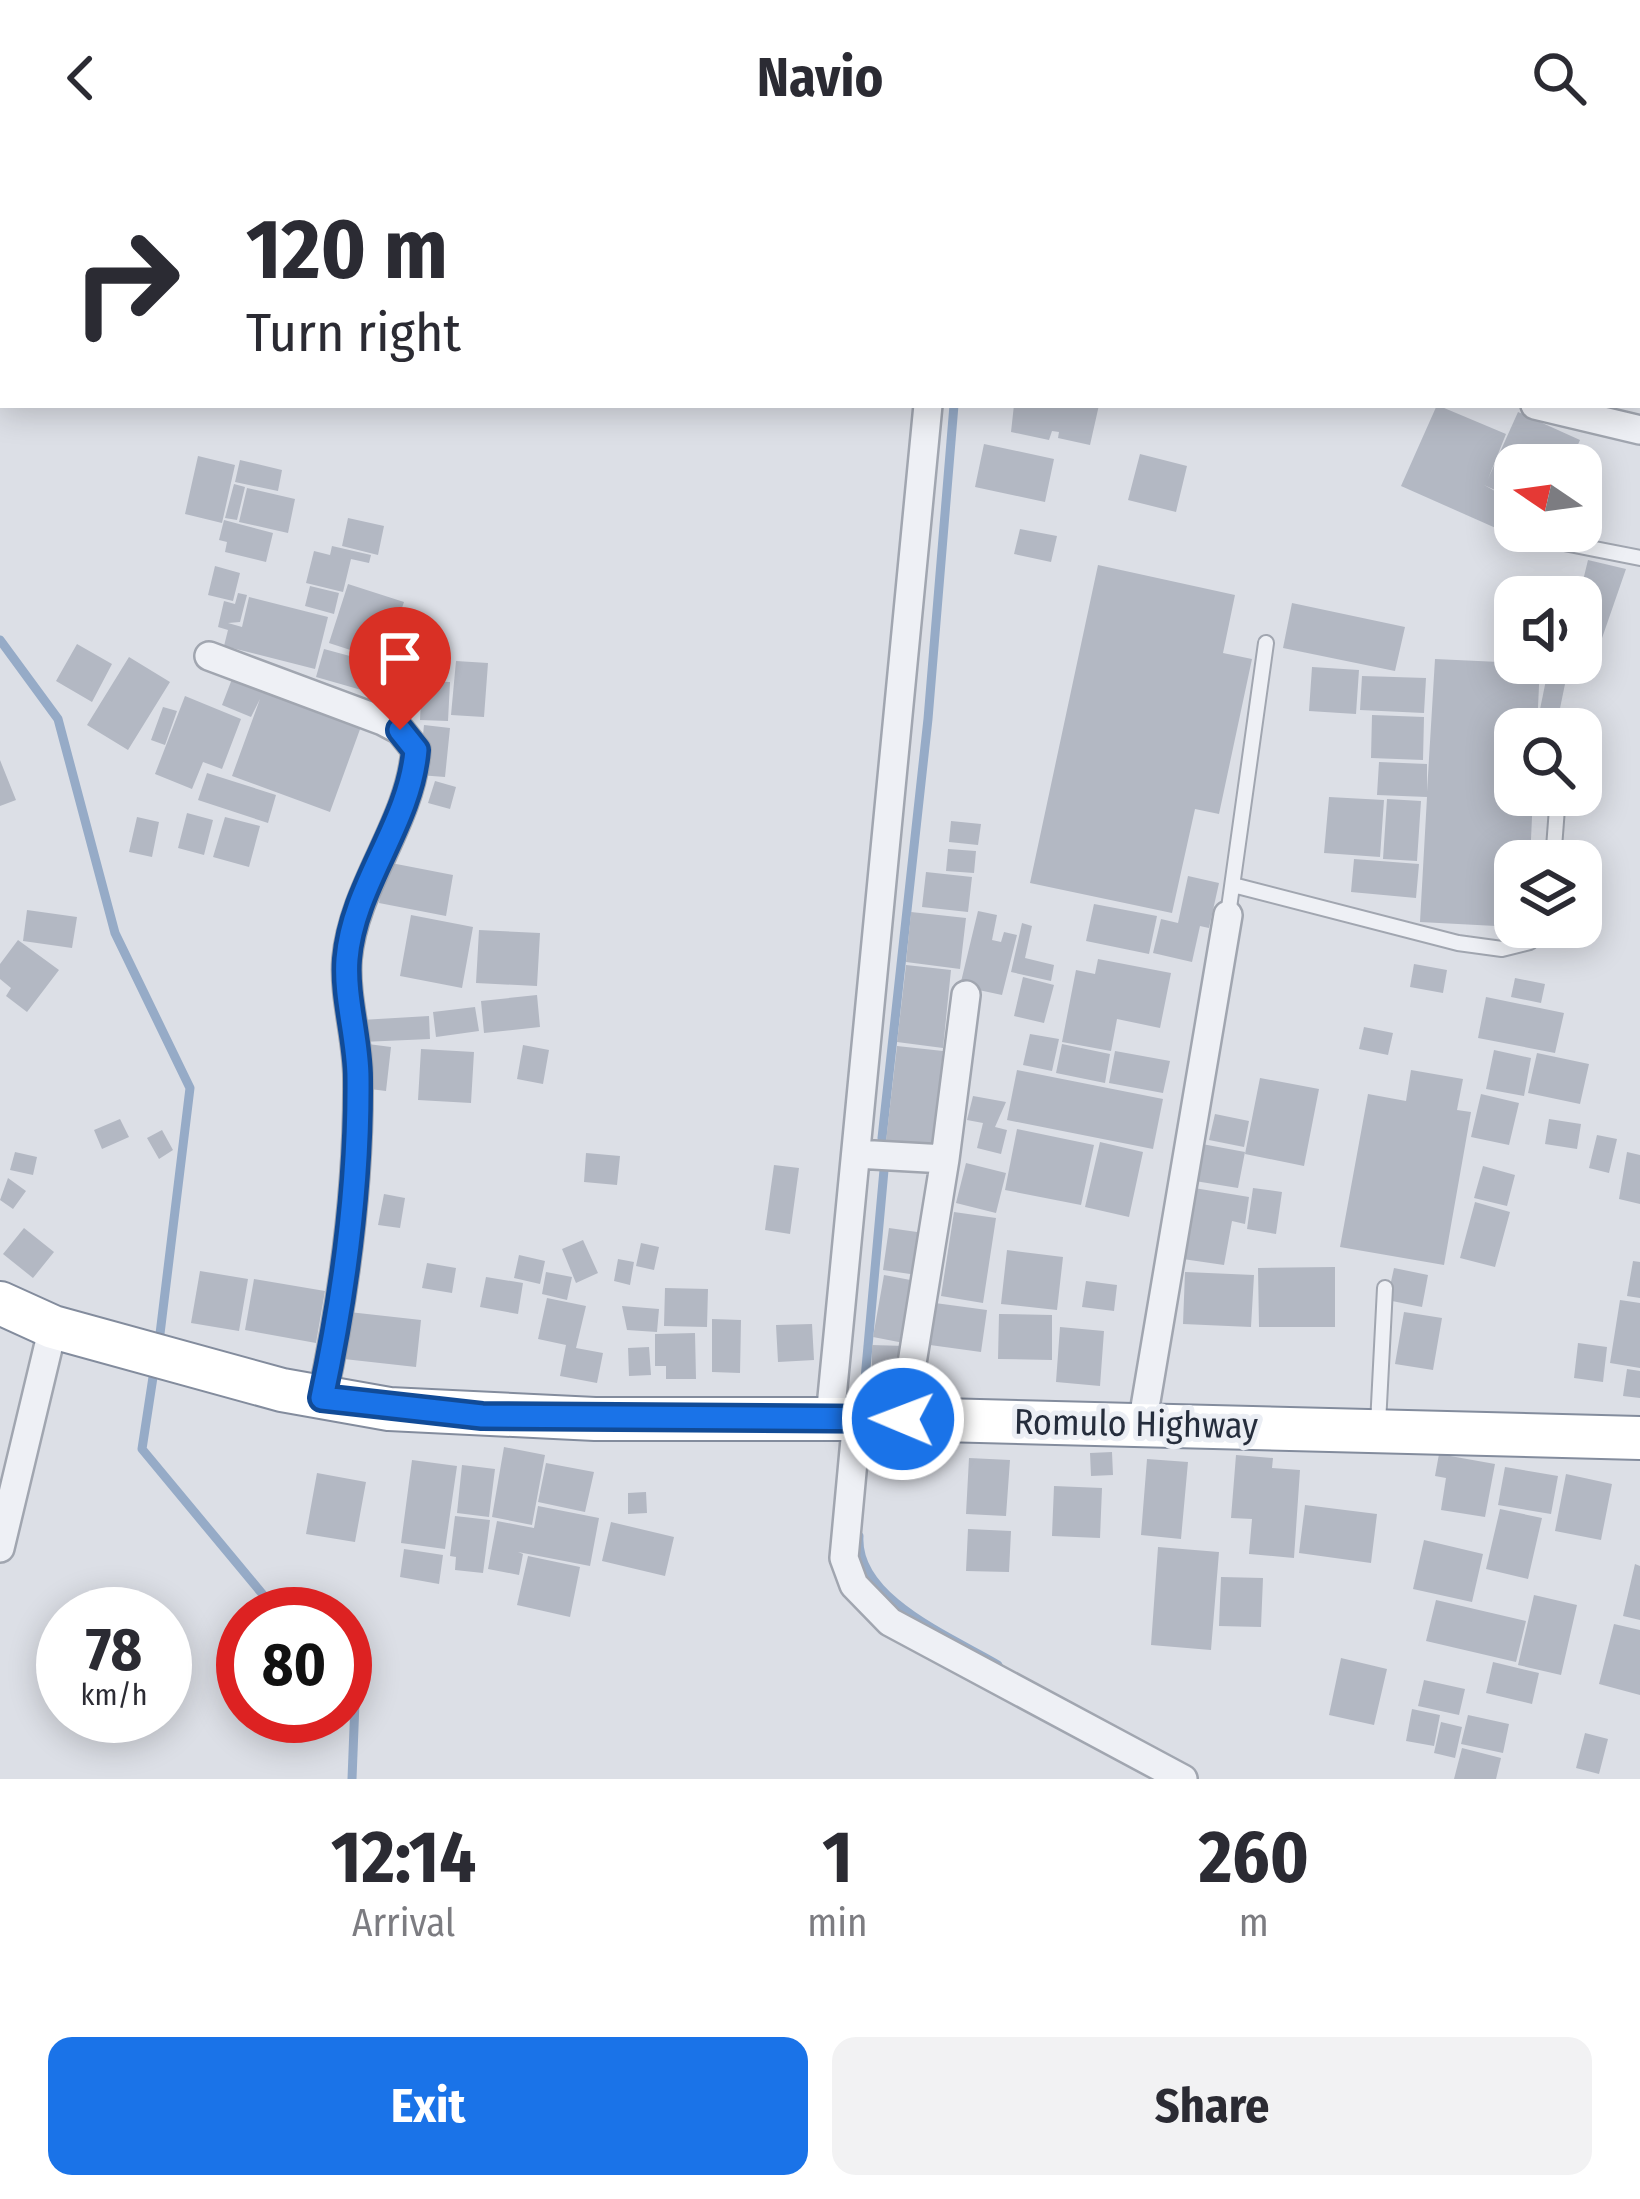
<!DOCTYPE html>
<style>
body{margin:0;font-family:"Fira Sans Condensed",sans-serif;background:#f2f2f3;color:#2b2b33;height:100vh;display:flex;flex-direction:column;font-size:45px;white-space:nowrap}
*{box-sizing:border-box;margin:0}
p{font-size:39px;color:#7c7c81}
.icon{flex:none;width:66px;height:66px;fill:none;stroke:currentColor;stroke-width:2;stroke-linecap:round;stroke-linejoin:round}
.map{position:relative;height:1623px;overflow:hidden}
.drawer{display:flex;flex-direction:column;background:#fff;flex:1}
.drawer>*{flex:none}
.hud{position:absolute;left:0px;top:0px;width:1641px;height:252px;box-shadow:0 6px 30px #0003;background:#fff;color:#2b2b33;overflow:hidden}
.needle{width:78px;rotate:283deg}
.buttons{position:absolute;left:1494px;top:288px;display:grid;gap:24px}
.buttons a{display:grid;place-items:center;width:108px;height:108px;border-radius:24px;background:#fff;box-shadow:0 6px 30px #0003;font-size:60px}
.speed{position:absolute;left:36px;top:1431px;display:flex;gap:24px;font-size:60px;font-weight:700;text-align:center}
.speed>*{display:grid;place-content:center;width:156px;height:156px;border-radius:50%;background:#fff;box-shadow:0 6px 30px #0003;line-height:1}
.speed small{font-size:30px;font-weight:400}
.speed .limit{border:18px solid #d22;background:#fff;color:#111}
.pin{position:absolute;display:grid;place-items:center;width:102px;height:102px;color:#fff;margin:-123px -51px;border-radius:50% 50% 50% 0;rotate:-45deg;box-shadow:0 0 12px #0007}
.pin .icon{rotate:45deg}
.me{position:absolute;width:132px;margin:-66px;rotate:271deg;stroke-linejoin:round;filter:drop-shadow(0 0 9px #0008)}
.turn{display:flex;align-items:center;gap:42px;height:252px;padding:0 48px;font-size:54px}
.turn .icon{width:156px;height:156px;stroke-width:2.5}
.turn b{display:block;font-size:84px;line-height:102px}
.eta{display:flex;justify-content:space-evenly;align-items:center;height:204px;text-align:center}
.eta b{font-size:72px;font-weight:700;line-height:84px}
.cta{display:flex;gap:24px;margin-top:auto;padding:24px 48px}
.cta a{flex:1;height:138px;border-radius:24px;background:#1a73e8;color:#fff;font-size:48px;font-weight:700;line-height:138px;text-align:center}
.cta a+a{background:#f2f2f3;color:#2b2b33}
header{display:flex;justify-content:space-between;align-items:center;height:156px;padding:0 48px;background:#fff;font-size:54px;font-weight:700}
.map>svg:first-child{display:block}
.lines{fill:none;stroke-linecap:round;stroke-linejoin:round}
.stream{stroke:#96abc7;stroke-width:9}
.building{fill:#b3b8c3}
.service-casing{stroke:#a1a6b0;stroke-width:18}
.minor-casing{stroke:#a1a6b0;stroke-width:32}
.trunk-casing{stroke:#838c9d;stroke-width:46}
.service{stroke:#eef0f5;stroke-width:14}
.minor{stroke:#eef0f5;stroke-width:27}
.trunk{stroke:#fff;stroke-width:42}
.route-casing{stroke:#114b97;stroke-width:30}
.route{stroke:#1a73e8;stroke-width:21}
.labels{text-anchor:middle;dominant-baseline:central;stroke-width:10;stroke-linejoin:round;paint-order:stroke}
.street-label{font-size:36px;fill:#252d3c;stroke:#ebeef4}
</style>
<header><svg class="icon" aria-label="back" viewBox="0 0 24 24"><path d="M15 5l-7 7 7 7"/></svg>Navio<svg class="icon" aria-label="search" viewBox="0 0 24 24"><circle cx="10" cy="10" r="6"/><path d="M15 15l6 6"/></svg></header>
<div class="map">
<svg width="1640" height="1623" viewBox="0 0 1640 1623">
<rect width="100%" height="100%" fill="#dcdfe6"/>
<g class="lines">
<!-- stream -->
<path class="stream" d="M1003,3V0
M0,484L58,563L115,777L190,932L159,1186
M882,982L928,563L954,249
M155,1208L142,1293L279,1458
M865,1223L884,1014
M859,1380C855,1443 953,1482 998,1509
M345,1535L355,1546L352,1623"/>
</g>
<!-- building -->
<path class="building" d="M1014,249H1099L1090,289L1058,282L1059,276L1052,275L1049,284L1011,276Z
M1437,249L1506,278L1488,323L1518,256L1580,284L1569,309H1515V343L1484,329L1515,346L1516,381L1401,330Z
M984,288L1054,303L1045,346L975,331Z
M1140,298L1187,310L1176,356L1128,344Z
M198,300L235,309L222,367L185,358Z
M240,304L282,314L278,335L235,326Z
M234,328L245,331L237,364L225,362Z
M247,332L295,343L288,377L239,366Z
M348,362L384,370L378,399L342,390Z
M224,364L273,377L266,406L225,396L227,386L219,384Z
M1020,373L1057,380L1051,406L1014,398Z
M332,390L371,399L369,407L351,403L343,436L306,427L314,395L330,399Z
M1588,404L1626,413L1601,485L1581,480L1579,441Z
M1098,409L1235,439L1223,497L1252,503L1219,658L1195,653L1172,757L1030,727Z
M215,410L240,417L233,445L208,439Z
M348,428L404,446L384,505L329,487Z
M310,430L339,437L334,458L305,450Z
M238,437L247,439L240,466L228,467L242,471L249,441L328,461L315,513L224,490L228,474L218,471L224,445L235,448Z
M1292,447L1405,471L1395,515L1283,492Z
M77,488L112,508L92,546L56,525Z
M324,493L372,506L365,535L316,521Z
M129,501L170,526L128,594L87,569Z
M1435,503L1540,508L1537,573H1515V639H1533L1530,705H1515V771L1420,766L1427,641L1377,639L1379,606L1427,608V636Z
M456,505L488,507L484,561L451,559Z
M1312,511L1359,514L1356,558L1309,555Z
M1362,520L1426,522L1424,557L1360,554Z
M232,523L363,565L330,656L232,620L260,543L251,561L222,549Z
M372,524L410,533L403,561L365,552Z
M1546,524L1565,528L1557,567L1538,563Z
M422,525L450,526L448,565L420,564Z
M185,540L241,563L222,613L203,606L192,633L155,618Z
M163,551L177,555L165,589L151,584Z
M1372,559L1424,561L1423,604L1371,602Z
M424,569L450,572L445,621L419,619Z
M0,604L16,644L0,650Z
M207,617L276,639L268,667L198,644Z
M435,625L456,631L450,653L428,647Z
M1329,641L1384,644L1380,701L1324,697Z
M1387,643L1421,645L1417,705L1383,703Z
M187,657L213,664L204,699L178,692Z
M137,661L159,666L152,701L129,696Z
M225,661L260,670L249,711L213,701Z
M951,665L981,668L978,689L949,686Z
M948,693L976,695L974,717L946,715Z
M1354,703L1419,708L1416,742L1351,736Z
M386,706L453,719L446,760L379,747Z
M926,716L972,721L968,756L922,751Z
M1188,720L1219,727L1209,772L1200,770L1192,806L1153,797L1161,763L1178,767Z
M1094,748L1157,760L1149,798L1086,785Z
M27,754L77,761L72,792L23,785Z
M978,755L997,759L992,784L1001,786L1004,776L1017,779L1002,839L960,830Z
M911,756L966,762L960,813L906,806Z
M411,759L473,771L462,832L400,820Z
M1022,767L1032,770L1025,802L1054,809L1051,825L1011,816Z
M479,774L540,777L537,830L476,827Z
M18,784L59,814L27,856L6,840L11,832L0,823V808Z
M1098,803L1171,817L1160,872L1117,863L1111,895L1062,886L1076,814L1095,818Z
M1414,808L1447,814L1443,837L1410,831Z
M906,809L951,814L943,892L897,886Z
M1023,821L1054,829L1044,867L1014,860Z
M1515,822L1545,828L1541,847L1511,841Z
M537,839L540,871L484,877L481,845Z
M1486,841L1564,857L1555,897L1478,882Z
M475,851L479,875L436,881L433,856Z
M429,860L430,883L362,886L361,864Z
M1364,871L1393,877L1388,899L1359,893Z
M1030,878L1059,883L1052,915L1023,909Z
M368,888L391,891L386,935L362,932Z
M1062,888L1110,898L1105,927L1056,917Z
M523,889L549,894L543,928L517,923Z
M897,890L943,895L932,998L885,993Z
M421,893L474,896L471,947L418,944Z
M1494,894L1531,902L1524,940L1486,933Z
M1115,895L1170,905L1163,937L1109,927Z
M1537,897L1589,908L1580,948L1528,937Z
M1017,914L1163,943L1153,993L1007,964Z
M1411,914L1463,923L1457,954L1471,956L1444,1109L1340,1091L1368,938L1406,945Z
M1260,922L1319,933L1304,1010L1245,998Z
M1481,938L1519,947L1509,989L1471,981Z
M973,940L1006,946L995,971L1007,974L1001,998L977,992L983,967L967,964Z
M1215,958L1249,965L1244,991L1209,984Z
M120,963L129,981L102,993L94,974Z
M1549,963L1581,968L1577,993L1545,988Z
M1017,973L1094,989L1081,1049L1005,1034Z
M162,974L173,994L159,1003L147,982Z
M1597,979L1617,983L1609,1017L1589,1012Z
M1100,986L1143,996L1129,1061L1085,1051Z
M1202,988L1245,996L1238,1032L1195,1025Z
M15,996L37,1001L33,1019L10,1014Z
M1627,996L1640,999V1048L1619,1043Z
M586,997L620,1000L617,1029L584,1026Z
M966,1007L1006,1017L996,1057L956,1047Z
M774,1009L799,1012L790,1078L765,1074Z
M1483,1010L1515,1019L1507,1050L1474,1042Z
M8,1022L26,1035L13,1053L0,1044Z
M1188,1031L1249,1041L1245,1068L1232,1065L1224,1109L1176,1102Z
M1253,1032L1282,1036L1276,1078L1247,1073Z
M384,1038L405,1042L400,1072L378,1069Z
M1475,1046L1510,1056L1495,1111L1460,1102Z
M954,1056L996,1062L983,1147L941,1140Z
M24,1072L54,1096L33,1122L3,1098Z
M889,1072L924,1077L917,1119L883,1114Z
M583,1084L598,1117L576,1127L562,1093Z
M641,1087L659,1091L654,1114L636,1110Z
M1007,1094L1063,1101L1057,1154L1001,1148Z
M519,1099L545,1105L540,1128L514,1122Z
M618,1103L634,1106L630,1129L614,1125Z
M1633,1105L1640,1106V1142L1627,1140Z
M427,1107L456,1112L452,1137L422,1132Z
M1335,1111V1171H1259L1258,1112Z
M1394,1112L1428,1119L1422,1151L1387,1144Z
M200,1115L248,1123L239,1175L191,1167Z
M546,1116L572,1121L567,1144L542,1138Z
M1185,1116L1254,1119L1251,1171L1183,1168Z
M884,1119L921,1126L909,1188L873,1181Z
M486,1121L523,1127L518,1158L480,1151Z
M254,1123L325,1135L316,1187L245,1174Z
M1086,1125L1117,1129L1114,1155L1082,1151Z
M665,1132L708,1133L707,1171L664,1170Z
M547,1142L586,1150L576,1192L603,1197L597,1227L560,1220L566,1189L538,1183Z
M1620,1144L1640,1147V1212L1610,1207Z
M935,1147L987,1154L981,1196L930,1189Z
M622,1150L659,1153L657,1176L627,1174Z
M349,1156L421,1164L416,1211L344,1203Z
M1404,1156L1442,1162L1433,1214L1395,1208Z
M999,1158L1052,1159V1204L998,1203Z
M712,1163L741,1164L740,1217L712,1216Z
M812,1168L814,1204L778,1206L776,1169Z
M1060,1171L1104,1175L1100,1230L1056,1226Z
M695,1177L696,1223H666V1210H655V1178Z
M1578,1187L1607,1191L1603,1226L1574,1222Z
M872,1189L904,1190L903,1212H872Z
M649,1191L651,1219L629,1220L628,1192Z
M1627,1213L1640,1215V1242L1623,1240Z
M504,1291L545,1299L532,1369L492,1361Z
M1112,1296L1113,1319L1091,1320L1090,1297Z
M1439,1298L1495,1308L1485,1361L1441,1354L1446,1322L1435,1320Z
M1236,1299L1273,1302L1272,1312L1300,1314L1294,1402L1249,1398L1252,1363L1231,1362Z
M969,1302L1010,1304L1006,1360L966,1358Z
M1147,1303L1188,1306L1181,1383L1141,1379Z
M412,1304L457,1310L445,1393L401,1387Z
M546,1307L594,1316L585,1356L538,1346Z
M462,1309L495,1313L489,1361L457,1357Z
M1505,1311L1558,1320L1551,1358L1498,1349Z
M317,1317L366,1326L355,1386L306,1378Z
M1566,1318L1612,1328L1601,1384L1555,1375Z
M1054,1330L1102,1332L1100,1382L1052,1380Z
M646,1336L647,1357L628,1358V1337Z
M1305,1349L1377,1358L1371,1407L1299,1397Z
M538,1350L599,1362L590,1410L518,1396L523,1398L519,1419L488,1413L497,1365L534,1372Z
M1500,1353L1542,1362L1528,1423L1486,1413Z
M455,1360L490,1364L483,1417L455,1414L456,1401L450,1400Z
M611,1366L674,1381L665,1420L602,1405Z
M968,1373L1011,1375L1009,1416L966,1415Z
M1424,1384L1483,1398L1472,1446L1413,1433Z
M1158,1391L1219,1396L1211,1494L1151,1489Z
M404,1393L443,1399L439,1428L400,1421Z
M528,1400L580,1411L570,1461L517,1449Z
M1635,1408L1640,1410V1464L1623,1460Z
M1221,1421L1263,1422L1261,1471L1219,1470Z
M1534,1439L1577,1449L1561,1519L1518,1509Z
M1436,1444L1526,1465L1516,1506L1426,1485Z
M1614,1468L1640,1474V1539L1599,1528Z
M1341,1502L1387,1513L1374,1569L1329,1559Z
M1493,1506L1539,1517L1532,1548L1486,1537Z
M1424,1524L1465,1533L1459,1559L1418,1550Z
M1412,1553L1440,1559L1434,1590L1406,1585Z
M1468,1559L1509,1568L1503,1597L1461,1588Z
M1441,1566L1462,1571L1455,1602L1434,1597Z
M1585,1577L1608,1583L1599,1618L1576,1612Z
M1462,1592L1501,1602L1496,1623H1454Z"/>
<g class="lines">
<!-- service casing -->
<g class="service-casing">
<path id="service" d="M1559,386L1640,402
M1553,705L1558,639
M1233,729L1458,787L1502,793L1530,786L1541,771
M1228,759L1266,487
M1378,1268L1385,1132"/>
</g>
<!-- minor casing -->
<g class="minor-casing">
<path id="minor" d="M974,3V0
M1535,249L1640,274
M209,500L383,565L400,574L416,594C410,668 354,729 347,803C344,841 358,883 358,922C359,1031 345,1135 322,1242
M856,998L945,1003L966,839
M830,1262L928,249
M857,1262L844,1402L854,1429L890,1466L1183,1623
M903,1263L945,1003
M1142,1269L1228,759
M0,1392L53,1171"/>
</g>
<!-- trunk casing -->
<g class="trunk-casing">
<path id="trunk" d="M0,1147L53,1171L282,1234L389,1253L595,1263H903L1640,1282"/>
</g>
<!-- service -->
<use href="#service" class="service"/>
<!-- minor -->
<use href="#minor" class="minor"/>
<!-- trunk -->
<use href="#trunk" class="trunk"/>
</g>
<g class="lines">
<!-- route casing -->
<g class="route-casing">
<path id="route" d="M400,574L416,594C410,668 353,729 347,803C344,841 358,883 358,922C359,1031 345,1135 322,1242L482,1260L903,1263"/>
</g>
<!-- route -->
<use href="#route" class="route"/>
</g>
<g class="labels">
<!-- street labels -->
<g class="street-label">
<text transform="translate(1136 1268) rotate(1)">Romulo Highway</text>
</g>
</g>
</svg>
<div class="buttons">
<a><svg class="needle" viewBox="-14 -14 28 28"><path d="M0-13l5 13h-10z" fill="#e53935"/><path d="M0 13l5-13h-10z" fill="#7c7c81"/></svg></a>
<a><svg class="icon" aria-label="sound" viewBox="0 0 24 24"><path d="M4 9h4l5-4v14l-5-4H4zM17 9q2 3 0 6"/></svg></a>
<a><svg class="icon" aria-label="search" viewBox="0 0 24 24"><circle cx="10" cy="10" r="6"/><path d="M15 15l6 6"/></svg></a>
<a><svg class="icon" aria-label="layers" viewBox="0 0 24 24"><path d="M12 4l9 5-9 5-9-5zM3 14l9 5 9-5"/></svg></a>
</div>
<div class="speed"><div>78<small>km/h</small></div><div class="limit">80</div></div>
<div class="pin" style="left:400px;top:574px;background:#d93025"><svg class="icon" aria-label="arrive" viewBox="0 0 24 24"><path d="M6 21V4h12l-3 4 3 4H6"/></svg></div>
<svg class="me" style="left:903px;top:1263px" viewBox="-20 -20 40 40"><circle r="17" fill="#1a73e8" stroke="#fff" stroke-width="3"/><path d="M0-11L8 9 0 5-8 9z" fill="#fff"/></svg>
<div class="hud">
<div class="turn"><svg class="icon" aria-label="right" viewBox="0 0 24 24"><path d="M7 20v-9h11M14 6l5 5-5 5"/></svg><div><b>120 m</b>Turn right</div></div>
</div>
</div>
<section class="drawer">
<div class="eta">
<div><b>12:14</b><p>Arrival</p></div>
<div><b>1</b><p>min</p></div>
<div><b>260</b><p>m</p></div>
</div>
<div class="cta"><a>Exit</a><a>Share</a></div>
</section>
